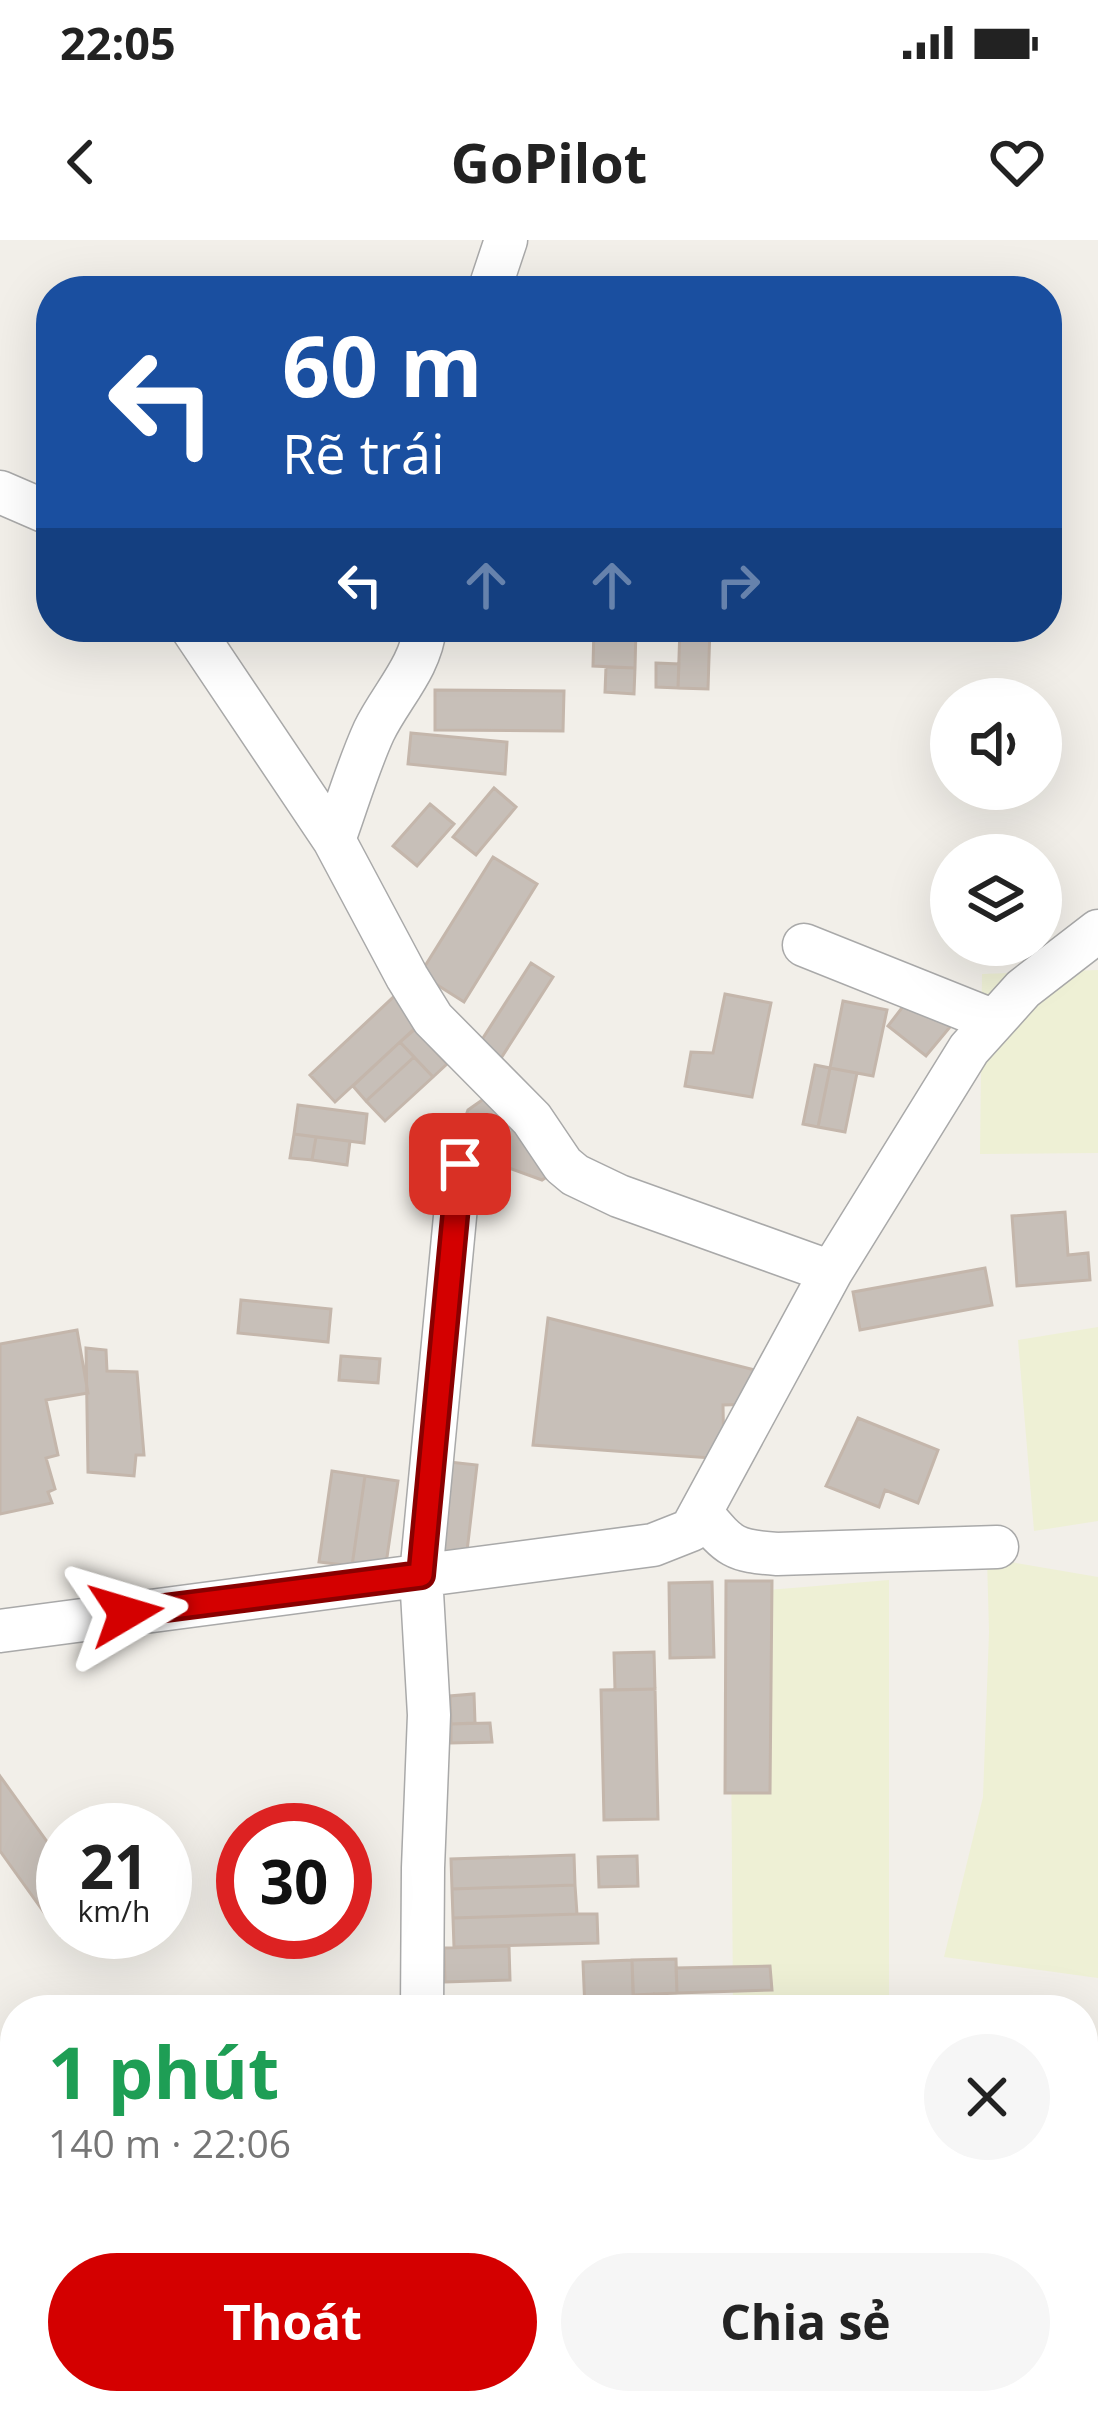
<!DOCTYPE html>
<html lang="vi">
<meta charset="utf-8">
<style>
body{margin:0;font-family:"Open Sans",sans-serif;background:#f6f6f6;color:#222;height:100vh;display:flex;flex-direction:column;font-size:45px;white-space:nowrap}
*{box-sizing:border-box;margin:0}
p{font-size:39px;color:#767676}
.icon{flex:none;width:66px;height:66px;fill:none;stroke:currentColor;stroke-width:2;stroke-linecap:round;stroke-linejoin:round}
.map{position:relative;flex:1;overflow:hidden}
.sheet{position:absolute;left:0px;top:1755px;width:1098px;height:420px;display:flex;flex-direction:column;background:#fff;border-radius:48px 48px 0 0;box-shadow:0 12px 48px #0002}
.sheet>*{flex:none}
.hud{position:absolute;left:36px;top:36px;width:1026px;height:366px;border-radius:48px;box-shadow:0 12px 48px #0002;background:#1a4fa0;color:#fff;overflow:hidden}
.controls{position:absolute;left:930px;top:438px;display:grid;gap:24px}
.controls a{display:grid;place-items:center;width:132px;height:132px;border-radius:50%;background:#fff;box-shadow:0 12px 48px #0002;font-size:60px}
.speed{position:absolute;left:36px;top:1563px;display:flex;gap:24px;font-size:60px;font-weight:700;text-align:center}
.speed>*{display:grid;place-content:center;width:156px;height:156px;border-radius:50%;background:#fff;box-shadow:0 12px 48px #0002;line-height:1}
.speed small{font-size:30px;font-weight:400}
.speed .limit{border:18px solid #d22;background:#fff;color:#111}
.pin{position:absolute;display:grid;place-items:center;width:102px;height:102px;color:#fff;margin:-51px;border-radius:24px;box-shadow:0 6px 18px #0006}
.me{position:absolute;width:132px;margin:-66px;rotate:83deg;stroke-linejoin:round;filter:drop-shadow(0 0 9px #0008)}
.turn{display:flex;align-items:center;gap:42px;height:252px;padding:0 48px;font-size:54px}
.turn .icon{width:156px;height:156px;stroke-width:2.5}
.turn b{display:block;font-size:84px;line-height:102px}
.lanes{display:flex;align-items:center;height:114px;padding:0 48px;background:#0003;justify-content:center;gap:60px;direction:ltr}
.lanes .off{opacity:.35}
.round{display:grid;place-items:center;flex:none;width:126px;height:126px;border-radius:63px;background:#f6f6f6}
.overview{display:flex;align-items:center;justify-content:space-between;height:204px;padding:0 48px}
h1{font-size:72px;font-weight:700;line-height:90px;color:#1e9e55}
.cta{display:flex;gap:24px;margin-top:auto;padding:24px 48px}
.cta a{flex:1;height:138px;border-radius:72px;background:#d40000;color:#fff;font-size:48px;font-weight:700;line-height:138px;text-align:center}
.cta a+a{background:#f6f6f6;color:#222}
.status{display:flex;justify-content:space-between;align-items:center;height:84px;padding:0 60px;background:#fff;direction:ltr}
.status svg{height:33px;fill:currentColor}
header{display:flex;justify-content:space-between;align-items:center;height:156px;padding:0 48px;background:#fff;font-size:54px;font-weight:700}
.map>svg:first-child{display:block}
.farmland{fill:#eef0d5}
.forest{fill:#add19e}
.building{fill:#c7bfb8;stroke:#c4b6ab;stroke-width:3}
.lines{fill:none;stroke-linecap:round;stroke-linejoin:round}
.minor-casing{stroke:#a9a9a9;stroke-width:45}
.minor{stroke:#fff;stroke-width:42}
.route-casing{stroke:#8a0000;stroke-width:30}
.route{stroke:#d40000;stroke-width:21}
</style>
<div class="status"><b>22:05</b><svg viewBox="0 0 49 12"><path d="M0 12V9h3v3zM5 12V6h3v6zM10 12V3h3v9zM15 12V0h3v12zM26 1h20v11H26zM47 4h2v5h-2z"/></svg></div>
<header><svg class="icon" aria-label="back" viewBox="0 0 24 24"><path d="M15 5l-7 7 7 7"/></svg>GoPilot<svg class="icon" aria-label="heart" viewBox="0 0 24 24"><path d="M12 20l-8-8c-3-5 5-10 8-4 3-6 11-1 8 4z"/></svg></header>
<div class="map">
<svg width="1098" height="2175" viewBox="0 0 1098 2175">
<rect width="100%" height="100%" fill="#f2efe9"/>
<!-- farmland -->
<path class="farmland" d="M1098,730V913L980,914L982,734Z
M1098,1087V1281L1034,1291L1018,1100Z
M987,1318L1098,1337V1738L944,1717L983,1557L989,1392Z
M889,1340V1770H733L730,1353Z
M1098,1906V2048L1083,2050V1908Z
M705,2160H828L822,2175H741Z"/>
<!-- forest -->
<path class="forest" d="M1098,2101V2175H925L960,2160H1083V2107Z
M328,2160H577L609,2175H319Z"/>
<!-- building -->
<path class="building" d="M594,387H636L635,428L593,426Z
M680,387H710L708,449L678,448Z
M656,423L679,424L678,448L656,447Z
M606,427L635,428L634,454L605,452Z
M435,450L564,451L563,491L435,490Z
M411,493L507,502L505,534L408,524Z
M494,548L516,567L476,615L453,597Z
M430,564L454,584L417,626L393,606Z
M493,617L537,644L464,762L420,734Z
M531,723L553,737L496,826L474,812Z
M402,749L427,777L335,862L310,835Z
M725,754L771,763L752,857L685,846L691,812L713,813Z
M911,756L950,787L926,816L888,786Z
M843,761L887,770L873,836L830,828Z
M415,789L447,824L433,837L400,802Z
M400,802L414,817L366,861L353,846Z
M414,817L433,837L385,881L366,861Z
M815,825L830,828L818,887L803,884Z
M830,828L857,833L845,892L818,887Z
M495,851L559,929L542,940L454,908L468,870Z
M298,865L367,874L364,903L294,894Z
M294,894L316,897L312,920L290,918Z
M316,897L350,901L347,925L312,920Z
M1065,972L1068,1015L1088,1013L1090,1040L1017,1046L1012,976Z
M985,1028L992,1065L860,1090L853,1052Z
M241,1060L331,1069L328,1102L238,1093Z
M548,1078L763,1132L755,1164L723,1165L724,1219L533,1205Z
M77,1090L88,1153L46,1160L58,1215L46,1218L55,1249L48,1252L52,1263L0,1274V1104Z
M86,1108L106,1110L107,1131L137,1132L144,1215H136L134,1236L88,1232Z
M341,1116L380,1119L378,1143L339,1140Z
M858,1178L938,1210L918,1263L885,1250L879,1267L826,1246Z
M440,1221L477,1225L466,1320L429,1315Z
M332,1231L365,1236L352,1326L319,1322Z
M365,1236L398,1241L385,1331L352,1326Z
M726,1341H772L770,1553H725Z
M712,1342L714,1417L670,1418L669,1343Z
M654,1412L655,1449L615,1450L614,1413Z
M655,1449L658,1579L604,1580L601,1450Z
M474,1454L475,1483L451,1484L450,1456Z
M490,1483L492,1502L451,1503V1484Z
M0,1536L63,1624V1692H68L61,1696L0,1611Z
M574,1615L575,1645L452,1649L451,1619Z
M637,1616L638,1646L599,1647L598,1617Z
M575,1645L577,1674L453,1678L452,1649Z
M577,1674H597L598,1703L454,1707L453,1678Z
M509,1706L510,1740L445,1742L444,1708Z
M676,1719L677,1753L633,1755L632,1720Z
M632,1720L634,1770H585L583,1722Z
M770,1726L772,1750L677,1753L676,1728Z
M654,1754L714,1768L645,1770Z"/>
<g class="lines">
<!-- minor casing -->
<g class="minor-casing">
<path id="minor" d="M489,51L506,0
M0,252L51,274
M191,387L334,600L407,737L433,779L532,879L563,925L575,935L619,956L831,1032
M334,600C347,564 358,526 374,491C391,456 421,427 425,387
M804,705L994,781
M702,1274C730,1307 733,1311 777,1314L997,1307
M0,1391L653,1305L691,1290L831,1032L969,809L1023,749L1098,691
M422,1770L423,1628L429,1475L421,1335L460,924"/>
</g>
<!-- minor -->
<use href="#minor" class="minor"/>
</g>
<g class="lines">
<!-- route casing -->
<g class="route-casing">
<path id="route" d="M126,1373L421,1335L460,924"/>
</g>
<!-- route -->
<use href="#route" class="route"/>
</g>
</svg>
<div class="controls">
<a><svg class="icon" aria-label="sound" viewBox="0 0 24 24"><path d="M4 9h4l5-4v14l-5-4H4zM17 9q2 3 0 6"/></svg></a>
<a><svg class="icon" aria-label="layers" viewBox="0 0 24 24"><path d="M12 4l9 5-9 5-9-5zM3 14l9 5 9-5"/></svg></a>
</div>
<div class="speed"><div>21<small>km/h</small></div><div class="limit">30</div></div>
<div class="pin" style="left:460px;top:924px;background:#d93025"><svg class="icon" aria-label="arrive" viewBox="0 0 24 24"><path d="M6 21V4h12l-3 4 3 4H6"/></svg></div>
<svg class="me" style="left:126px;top:1373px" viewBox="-20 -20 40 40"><path d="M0-17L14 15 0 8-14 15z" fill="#d40000" stroke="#fff" stroke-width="4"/></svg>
<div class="hud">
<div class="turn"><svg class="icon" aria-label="left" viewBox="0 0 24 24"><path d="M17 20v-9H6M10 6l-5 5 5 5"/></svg><div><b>60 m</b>Rẽ trái</div></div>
<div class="lanes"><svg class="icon" aria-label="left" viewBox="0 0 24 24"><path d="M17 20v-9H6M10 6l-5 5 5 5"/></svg><svg class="icon off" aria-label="ahead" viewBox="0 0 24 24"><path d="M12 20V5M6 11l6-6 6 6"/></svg><svg class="icon off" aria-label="ahead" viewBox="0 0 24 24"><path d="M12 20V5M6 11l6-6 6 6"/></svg><svg class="icon off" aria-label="right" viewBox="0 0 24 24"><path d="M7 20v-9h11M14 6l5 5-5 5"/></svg></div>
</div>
<section class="sheet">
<div class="overview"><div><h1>1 phút</h1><p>140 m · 22:06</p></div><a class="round"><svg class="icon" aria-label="close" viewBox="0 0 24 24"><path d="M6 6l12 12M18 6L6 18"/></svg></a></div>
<div class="cta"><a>Thoát</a><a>Chia sẻ</a></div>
</section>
</div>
